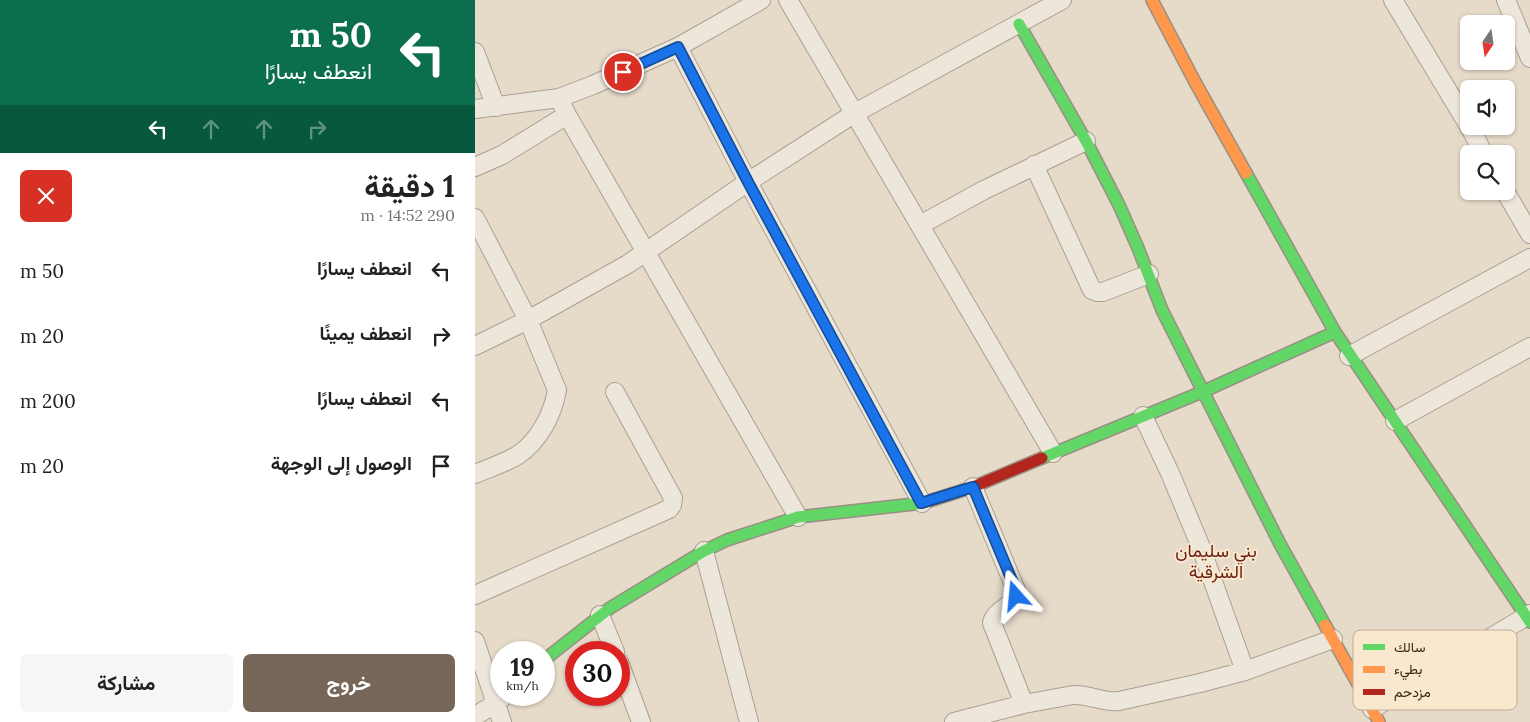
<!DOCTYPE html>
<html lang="ar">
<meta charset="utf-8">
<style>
body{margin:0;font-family:Lora,Vazirmatn,serif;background:#f6f6f6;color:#222;direction:rtl;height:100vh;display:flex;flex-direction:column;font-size:19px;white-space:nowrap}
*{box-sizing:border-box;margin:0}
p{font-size:16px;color:#767676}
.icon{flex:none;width:28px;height:28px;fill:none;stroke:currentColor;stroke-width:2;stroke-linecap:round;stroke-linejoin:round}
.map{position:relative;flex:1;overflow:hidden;direction:ltr}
.side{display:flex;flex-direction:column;background:#fff;width:475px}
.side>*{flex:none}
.hud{background:#0b6e4f;color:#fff;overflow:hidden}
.needle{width:32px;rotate:193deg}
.tools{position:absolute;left:985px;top:15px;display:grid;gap:10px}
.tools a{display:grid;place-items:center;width:55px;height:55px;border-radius:8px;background:#fff;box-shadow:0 1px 4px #0004;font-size:25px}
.speed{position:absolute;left:15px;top:641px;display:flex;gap:10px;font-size:25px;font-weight:700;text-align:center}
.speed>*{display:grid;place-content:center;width:65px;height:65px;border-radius:50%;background:#fff;box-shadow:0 1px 4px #0004;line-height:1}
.speed small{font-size:12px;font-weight:400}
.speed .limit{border:8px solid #d22;background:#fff;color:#111}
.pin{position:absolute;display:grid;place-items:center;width:42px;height:42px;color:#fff;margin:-21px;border:2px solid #fff;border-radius:50%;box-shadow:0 1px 5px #0007}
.me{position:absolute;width:55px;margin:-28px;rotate:342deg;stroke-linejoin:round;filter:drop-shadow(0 0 4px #0008)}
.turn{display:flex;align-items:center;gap:18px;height:105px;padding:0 20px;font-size:22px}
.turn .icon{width:65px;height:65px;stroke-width:2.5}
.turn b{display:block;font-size:35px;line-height:42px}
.lanes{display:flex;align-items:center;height:48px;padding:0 20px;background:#0003;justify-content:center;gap:25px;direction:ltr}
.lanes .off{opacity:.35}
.round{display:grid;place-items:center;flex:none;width:52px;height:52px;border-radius:8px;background:#f6f6f6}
.head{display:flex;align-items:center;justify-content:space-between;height:85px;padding:0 20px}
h1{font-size:30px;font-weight:700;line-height:38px}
.button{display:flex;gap:10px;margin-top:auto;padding:10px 20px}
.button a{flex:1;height:58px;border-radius:8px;background:#766657;color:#fff;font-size:20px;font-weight:700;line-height:58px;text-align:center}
.button a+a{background:#f6f6f6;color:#222}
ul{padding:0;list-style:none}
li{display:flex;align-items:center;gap:15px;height:65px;padding:0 20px}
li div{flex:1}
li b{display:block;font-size:19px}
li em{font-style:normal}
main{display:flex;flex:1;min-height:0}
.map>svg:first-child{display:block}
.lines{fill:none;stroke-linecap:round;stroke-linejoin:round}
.street-casing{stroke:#aa9f93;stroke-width:20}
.fast-casing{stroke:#9a8f83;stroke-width:14}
.slow-casing{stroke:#9a8f83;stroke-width:14}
.jam-casing{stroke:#9a8f83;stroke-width:14}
.street{stroke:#ede6db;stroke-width:18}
.fast{stroke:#63d668;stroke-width:11}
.slow{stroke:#ff974d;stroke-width:11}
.jam{stroke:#b3261e;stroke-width:11}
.route-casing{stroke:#114b97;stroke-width:12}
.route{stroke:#1a73e8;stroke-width:9}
.labels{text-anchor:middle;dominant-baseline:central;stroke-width:4;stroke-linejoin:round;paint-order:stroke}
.quarter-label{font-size:18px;fill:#6a2016;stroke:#f9e8cd}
.key{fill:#f9e8cd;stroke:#bfae97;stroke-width:1}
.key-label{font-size:14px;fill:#39271a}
</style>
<main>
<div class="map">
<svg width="1055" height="722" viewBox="0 0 1055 722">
<rect width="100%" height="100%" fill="#e6dac9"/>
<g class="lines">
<!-- street casing -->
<g class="street-casing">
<path id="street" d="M313,0L578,453
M918,0L994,126
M1031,0L1055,58
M203,47L273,182L447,503
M0,52L21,107
M84,98L92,115L323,517
M0,109L84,98L118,85L203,47L286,0
M994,126L1009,154
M559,165L617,290L622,292H628L674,274
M0,167L27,155L92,115
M1030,191L1055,234
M0,218L53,320L82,390C78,414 64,441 43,455C30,463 14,468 0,474
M445,225L509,190L611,141
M0,346L53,320L153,264L273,182L380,113L587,0
M874,356L1055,258
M668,416L695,473L725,545L770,671
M920,421L1055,347
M498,487L541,590C542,607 520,608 517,623L549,704
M229,551L274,722
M0,595L194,509L197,505L198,498L140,392
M125,615L140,652
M0,641L27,722
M144,662L166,722
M897,709L1055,614
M0,716L20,704L30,695
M479,722L549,704L598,695C614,694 628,703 644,701L725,683L770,671L858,639"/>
</g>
<!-- fast casing -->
<g class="fast-casing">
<path id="fast" d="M544,24L611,141L644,205L663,248L687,310L805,544L850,625
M771,173L860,332L1055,622
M567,458L727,392L860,332
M69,660L135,608L229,551L252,540L323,517L448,503"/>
</g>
<!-- slow casing -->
<g class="slow-casing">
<path id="slow" d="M677,0L720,82L771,173
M850,625L904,722"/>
</g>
<!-- jam casing -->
<g class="jam-casing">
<path id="jam" d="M448,503L498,487L567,458"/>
</g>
<!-- street -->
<use href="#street" class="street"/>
<!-- fast -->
<use href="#fast" class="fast"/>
<!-- slow -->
<use href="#slow" class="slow"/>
<!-- jam -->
<use href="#jam" class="jam"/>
</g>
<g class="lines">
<!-- route casing -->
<g class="route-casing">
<path id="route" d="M148,72L203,47L273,182L446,503L498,487L541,590V596"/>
</g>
<!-- route -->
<use href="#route" class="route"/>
</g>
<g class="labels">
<!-- quarter labels -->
<g class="quarter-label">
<text x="741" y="550">بني سليمان<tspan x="741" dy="21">الشرقية</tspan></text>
</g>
</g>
<!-- legend -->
<rect x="878" y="630" width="164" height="80" rx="8" class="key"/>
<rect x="888" y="644" width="22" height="6" fill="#63d668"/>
<rect x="888" y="666" width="22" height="7" fill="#ff974d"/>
<rect x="888" y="689" width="22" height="6" fill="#b3261e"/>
<g class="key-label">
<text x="919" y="652">سالك</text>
<text x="919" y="674">بطيء</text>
<text x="919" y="697">مزدحم</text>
</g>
</svg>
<div class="tools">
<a><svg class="needle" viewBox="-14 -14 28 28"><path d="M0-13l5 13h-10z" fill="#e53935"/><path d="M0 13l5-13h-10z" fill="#767676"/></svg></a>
<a><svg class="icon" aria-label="sound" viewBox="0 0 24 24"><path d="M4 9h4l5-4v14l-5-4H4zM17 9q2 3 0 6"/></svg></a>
<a><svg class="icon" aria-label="search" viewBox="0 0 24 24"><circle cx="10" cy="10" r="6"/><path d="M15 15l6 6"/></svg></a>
</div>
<div class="speed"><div>19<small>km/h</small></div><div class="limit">30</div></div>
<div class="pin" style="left:148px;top:72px;background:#d93025"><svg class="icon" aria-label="arrive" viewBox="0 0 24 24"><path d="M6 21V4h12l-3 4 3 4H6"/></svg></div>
<svg class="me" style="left:541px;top:596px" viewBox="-20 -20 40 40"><path d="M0-17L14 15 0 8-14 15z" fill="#1a73e8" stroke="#fff" stroke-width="4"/></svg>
</div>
<section class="side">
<div class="hud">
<div class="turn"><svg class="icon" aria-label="left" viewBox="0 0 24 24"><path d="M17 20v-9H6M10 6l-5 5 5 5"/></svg><div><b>50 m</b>انعطف يسارًا</div></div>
<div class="lanes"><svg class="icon" aria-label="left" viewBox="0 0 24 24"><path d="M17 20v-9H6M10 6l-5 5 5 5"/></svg><svg class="icon off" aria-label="ahead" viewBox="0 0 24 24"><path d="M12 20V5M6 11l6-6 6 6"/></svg><svg class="icon off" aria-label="ahead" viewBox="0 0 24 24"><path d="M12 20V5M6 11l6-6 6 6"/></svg><svg class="icon off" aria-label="right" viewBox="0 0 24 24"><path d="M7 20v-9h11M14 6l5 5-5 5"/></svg></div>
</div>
<div class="head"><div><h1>1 دقيقة</h1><p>290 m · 14:52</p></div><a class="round" style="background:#d93025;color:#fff"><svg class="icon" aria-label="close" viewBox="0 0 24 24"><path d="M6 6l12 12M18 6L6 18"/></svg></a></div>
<ul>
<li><svg class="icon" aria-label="left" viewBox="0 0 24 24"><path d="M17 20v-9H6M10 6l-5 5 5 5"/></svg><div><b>انعطف يسارًا</b></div><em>50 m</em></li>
<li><svg class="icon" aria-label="right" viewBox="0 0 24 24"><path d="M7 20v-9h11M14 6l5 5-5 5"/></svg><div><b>انعطف يمينًا</b></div><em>20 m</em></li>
<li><svg class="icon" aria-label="left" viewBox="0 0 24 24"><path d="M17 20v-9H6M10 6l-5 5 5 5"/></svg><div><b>انعطف يسارًا</b></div><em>200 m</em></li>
<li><svg class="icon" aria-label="arrive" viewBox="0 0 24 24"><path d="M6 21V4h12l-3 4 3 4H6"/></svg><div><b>الوصول إلى الوجهة</b></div><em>20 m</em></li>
</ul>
<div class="button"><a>خروج</a><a>مشاركة</a></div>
</section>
</main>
